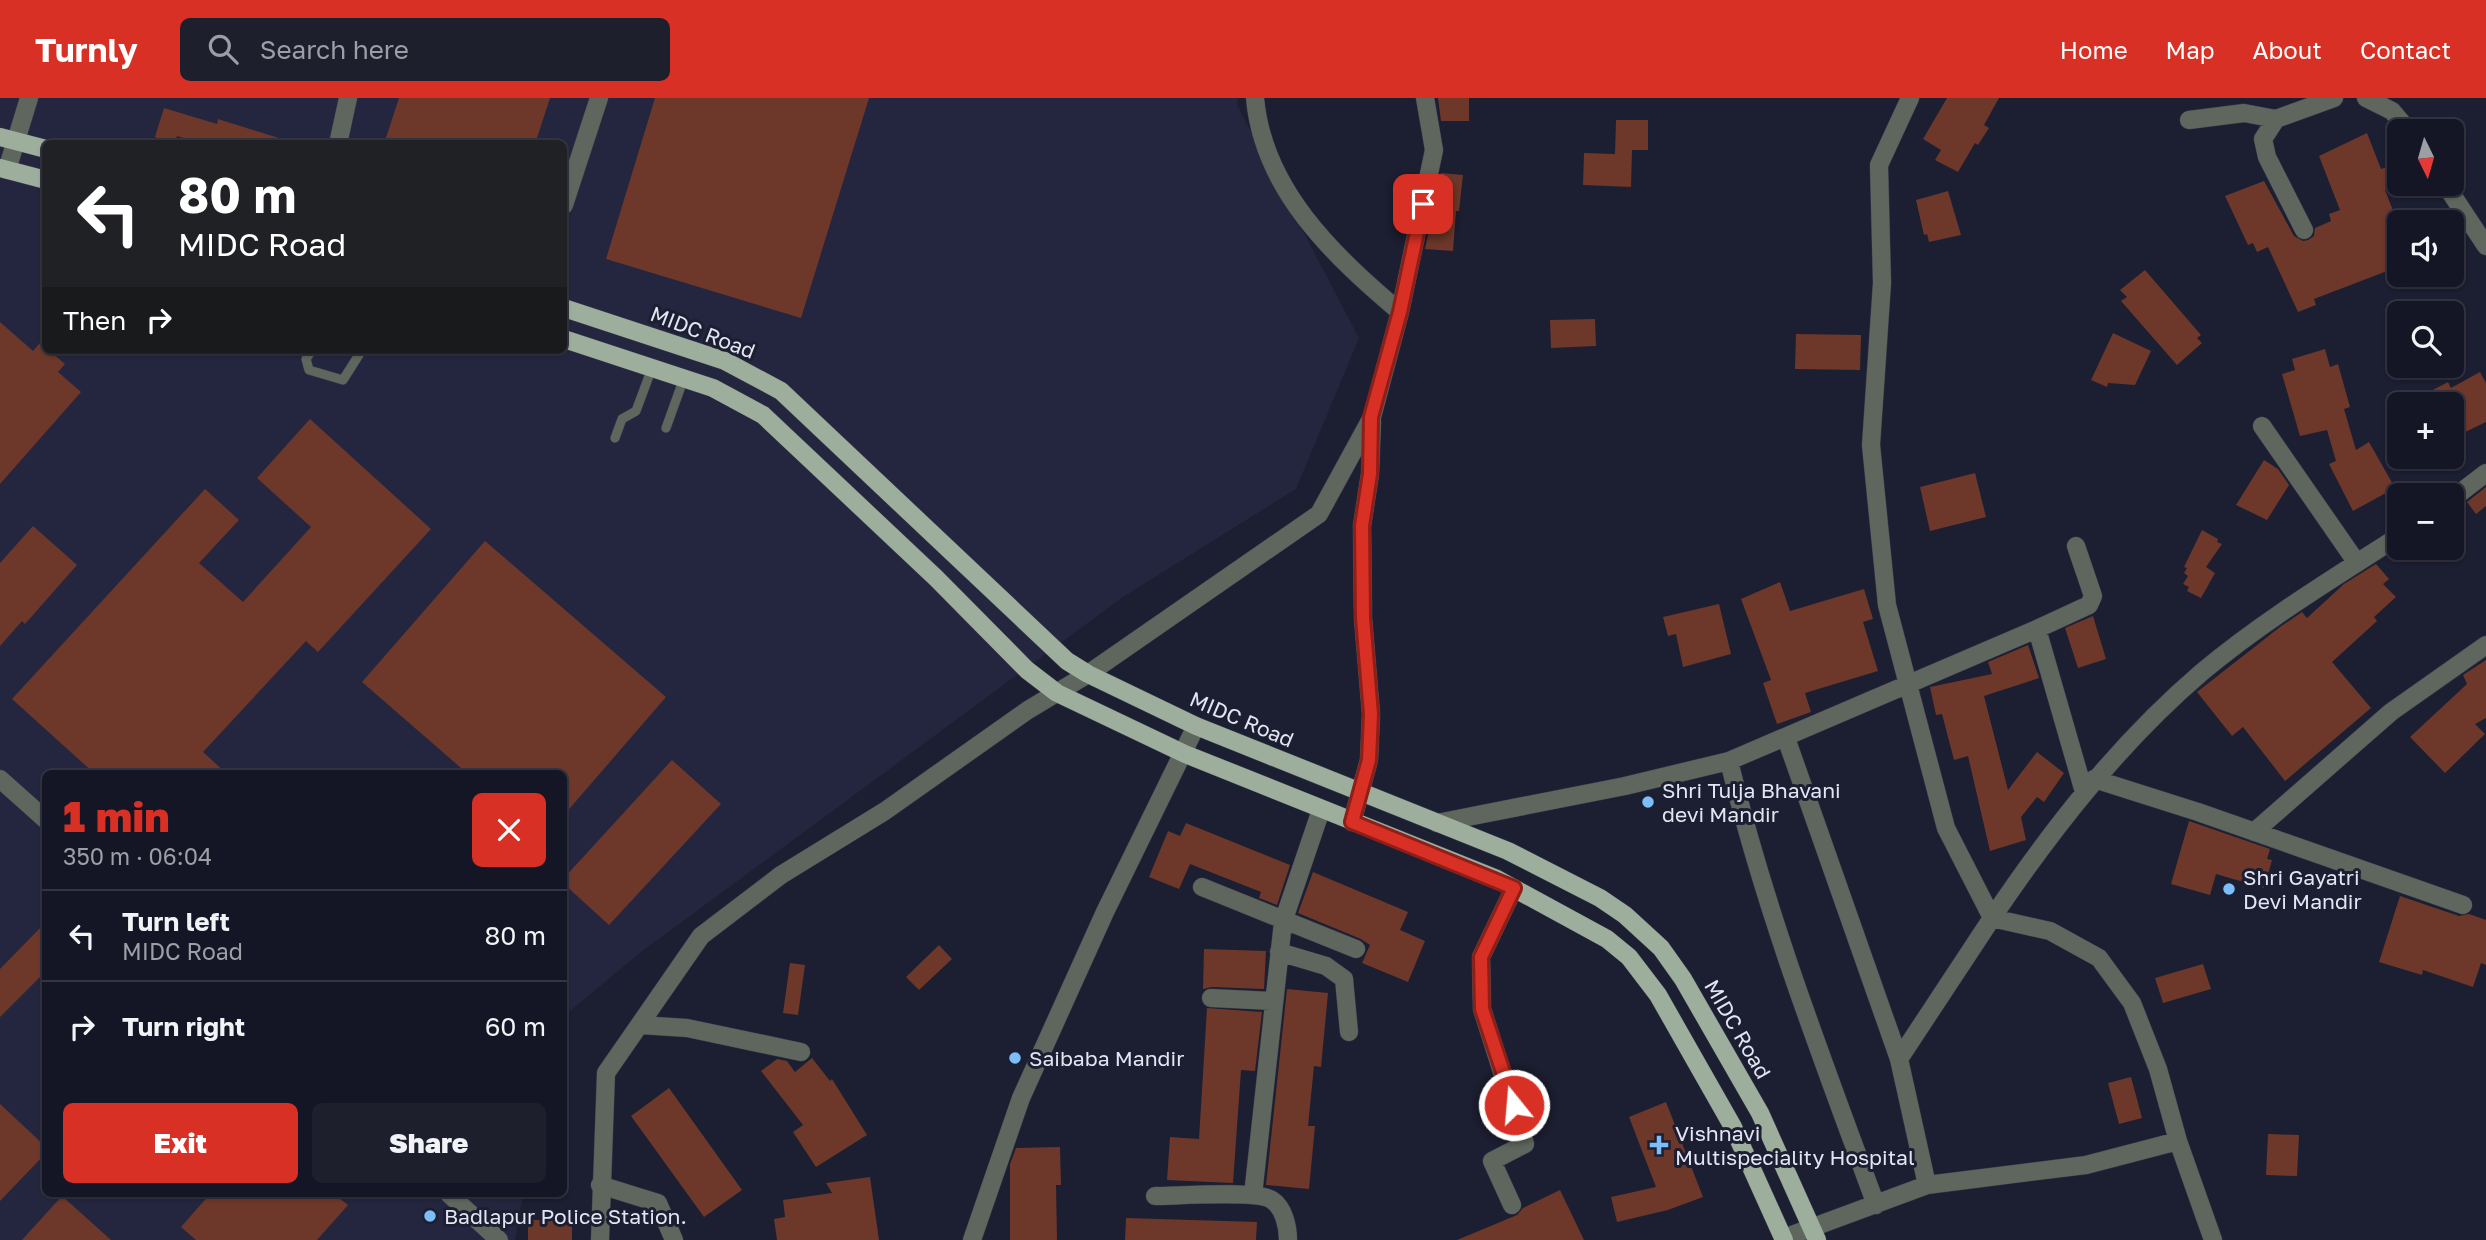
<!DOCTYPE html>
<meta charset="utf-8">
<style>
body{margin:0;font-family:"Golos Text",sans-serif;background:#1e1f2d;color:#f1f3f6;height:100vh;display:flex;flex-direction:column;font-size:26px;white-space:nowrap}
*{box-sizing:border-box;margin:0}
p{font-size:23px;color:#9d9fa7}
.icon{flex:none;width:38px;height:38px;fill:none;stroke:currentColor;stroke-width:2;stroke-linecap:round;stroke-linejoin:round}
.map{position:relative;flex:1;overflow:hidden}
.details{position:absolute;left:42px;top:672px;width:525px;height:427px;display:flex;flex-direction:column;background:#151625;border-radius:10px;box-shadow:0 2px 5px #0004,0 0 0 2px #343542}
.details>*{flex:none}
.top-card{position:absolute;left:42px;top:42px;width:525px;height:214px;border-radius:10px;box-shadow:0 2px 5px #0004,0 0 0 2px #343542;background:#202124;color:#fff;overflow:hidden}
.needle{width:46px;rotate:175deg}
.controls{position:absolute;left:2387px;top:21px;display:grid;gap:14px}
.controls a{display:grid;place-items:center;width:77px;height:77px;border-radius:10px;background:#151625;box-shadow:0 2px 5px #0004,0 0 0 2px #343542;font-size:35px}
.pin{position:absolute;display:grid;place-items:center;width:60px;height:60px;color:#fff;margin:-30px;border-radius:14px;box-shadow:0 4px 10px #0006}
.me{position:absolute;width:77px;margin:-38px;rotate:343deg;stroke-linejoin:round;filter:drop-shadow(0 0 5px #0008)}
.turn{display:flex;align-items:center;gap:24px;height:147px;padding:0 21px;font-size:32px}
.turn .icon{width:91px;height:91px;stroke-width:2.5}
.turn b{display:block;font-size:49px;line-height:60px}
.then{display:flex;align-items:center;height:66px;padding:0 21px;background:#0003;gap:14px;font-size:26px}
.round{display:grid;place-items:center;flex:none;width:74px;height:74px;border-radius:10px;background:#1e1f2d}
.overview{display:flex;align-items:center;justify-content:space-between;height:119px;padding:0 21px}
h1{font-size:42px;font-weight:800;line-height:52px;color:#d93025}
.action{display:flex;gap:14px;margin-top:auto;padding:14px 21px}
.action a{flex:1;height:80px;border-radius:10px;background:#d93025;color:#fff;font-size:28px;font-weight:800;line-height:80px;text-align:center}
.action a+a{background:#1e1f2d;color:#f1f3f6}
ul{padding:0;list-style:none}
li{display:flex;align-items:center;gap:21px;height:91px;padding:0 21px;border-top:2px solid #343542}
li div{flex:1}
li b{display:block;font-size:26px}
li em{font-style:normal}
header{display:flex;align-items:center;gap:42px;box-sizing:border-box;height:98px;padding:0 35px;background:#d93025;color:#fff}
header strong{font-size:33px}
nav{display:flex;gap:38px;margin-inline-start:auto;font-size:24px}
.search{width:490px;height:63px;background:#1e1f2d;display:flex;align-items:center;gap:18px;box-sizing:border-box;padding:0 24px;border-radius:10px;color:#9d9fa7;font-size:26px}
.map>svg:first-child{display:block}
.built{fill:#24263f;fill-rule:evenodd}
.building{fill:#6d382a}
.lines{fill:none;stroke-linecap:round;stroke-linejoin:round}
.service-casing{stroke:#383a4c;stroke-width:10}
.minor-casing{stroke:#383a4c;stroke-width:19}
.tertiary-casing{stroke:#383a4c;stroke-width:19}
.primary-casing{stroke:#383a4c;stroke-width:19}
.service{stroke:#5e665d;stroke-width:9}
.minor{stroke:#5e665d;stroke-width:18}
.tertiary{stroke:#5e665d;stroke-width:18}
.primary{stroke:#9eae9c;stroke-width:18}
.route-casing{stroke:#8d1f18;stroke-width:18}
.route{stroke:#d93025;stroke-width:12}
.poi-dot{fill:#7cbef9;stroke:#1c1e31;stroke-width:2.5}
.labels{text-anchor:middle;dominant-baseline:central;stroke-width:6;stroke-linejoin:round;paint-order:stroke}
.street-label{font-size:21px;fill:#e3e5f3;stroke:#1c1e31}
.poi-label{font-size:21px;fill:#e3e5f3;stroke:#1c1e31;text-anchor:start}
</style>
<header>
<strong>Turnly</strong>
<div class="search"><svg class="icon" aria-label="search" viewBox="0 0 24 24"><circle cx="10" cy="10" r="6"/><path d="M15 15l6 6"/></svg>Search here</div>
<nav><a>Home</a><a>Map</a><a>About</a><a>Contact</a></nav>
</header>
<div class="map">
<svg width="2486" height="1142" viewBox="0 0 2486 1142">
<rect width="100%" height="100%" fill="#1c1e31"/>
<!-- built -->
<path class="built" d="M0,0H1238L1237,7L1359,240L1296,391L1123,499L641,854L564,918V676H46V1096H523L515,1142H0ZM46,46H564V252H46Z"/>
<!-- building -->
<path class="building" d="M399,0H550L535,46H384Z
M655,0H869L801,220L606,161Z
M1438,0H1469V23H1441Z
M1947,0H1999L1984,27L1989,30L1978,47L1975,45L1958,74L1935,62L1941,52L1923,41Z
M164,10L217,26L218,21L285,42L284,46H203L177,38L174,46L155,39Z
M1616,22H1648V52H1632L1631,89L1583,87L1584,55L1615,56Z
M2367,35L2381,71L2387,69L2395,88L2385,92L2399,128V164L2394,166L2395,170L2314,201L2316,207L2298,214L2268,149L2257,154L2253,145L2248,147L2225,98L2264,83L2294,138L2303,143L2308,142L2314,138L2315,130L2331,123L2329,116L2340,112L2319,58Z
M1441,75L1463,77L1459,113H1456L1453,153L1425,151Z
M1948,93L1961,137L1929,144L1927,136L1924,137L1916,102Z
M2145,172L2201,237L2197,240L2202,245L2177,267L2121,203L2127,199L2120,192Z
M1595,221L1596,248L1551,250L1550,222Z
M0,224L33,253L40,245L65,266L58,274L81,294L0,386Z
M2113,235L2151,253L2135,287L2108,285L2107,289L2091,282Z
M1796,236L1861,237L1860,272L1795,271Z
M2325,251L2330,269L2338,266L2350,309L2344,311L2356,352L2369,344L2395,390L2353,413L2329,366L2336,363L2327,332L2300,338L2282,276L2295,272L2292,261Z
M2480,274L2486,285V324L2457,338L2452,328V306H2419L2432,300L2429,294L2448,284L2451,290Z
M310,321L431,431L318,554L306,543L203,654L227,676H95L12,601L205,391L239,422L199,465L243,504L311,429L257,380Z
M2264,362L2278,371L2289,387L2267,422L2236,407Z
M1975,375L1986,419L1930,433L1920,389Z
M2486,389V408L2476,416L2467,404Z
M33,428L77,467L25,526L22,523L0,548V465Z
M2202,432L2218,441L2217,444L2222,446L2206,469L2215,475L2201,500L2187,493L2189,489L2183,486L2188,478L2184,475L2187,470L2184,469Z
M485,443L666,599L564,717V676H468L362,584Z
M2376,466L2389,481L2383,486L2396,499L2374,519L2377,523L2332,564L2371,610L2285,683L2243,629L2232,638L2197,594L2280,529L2302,514L2307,520L2344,486Z
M1780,484L1790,513L1864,491L1873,521L1863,524L1878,573L1805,595L1811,614L1777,626L1763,585L1771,582L1741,501Z
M1719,506L1731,556L1683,569L1676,536L1668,538L1663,519Z
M2093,518L2106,561L2078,570L2065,530Z
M2028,547L2039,580L1984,598L2008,692L2037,654L2064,675L2044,704L2037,699L2021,719L2026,742L1990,753L1968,658L1954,662L1942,616L1936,617L1930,589L1992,576L1988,564Z
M2486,562V620L2475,626L2485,636L2445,675L2410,639L2467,586L2463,577Z
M672,662L721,706L609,827L564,786V780Z
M2189,723L2270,751L2267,761L2272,762L2264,790L2216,776L2210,797L2171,786Z
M1186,725L1290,767L1277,807L1259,800L1261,794L1190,766L1179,791L1149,779L1168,733L1180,738Z
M1313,774L1408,814L1400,832L1425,843L1408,884L1362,865L1370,847L1361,841L1298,815Z
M2400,798L2459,818L2469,816L2486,822V867L2481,865L2473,889L2423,872L2422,877L2379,864Z
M46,824V873L0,919V871Z
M939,847L952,861L919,892L906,879Z
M1204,851L1266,853L1264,891L1212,889L1203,891Z
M790,865L805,867L798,917L783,915Z
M2203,866L2211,891L2163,905L2155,880Z
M1287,891L1328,895L1321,969L1314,968L1308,1028H1315L1309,1091L1266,1087Z
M1207,910L1262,914L1255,973L1241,972L1233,1085L1167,1082L1170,1039L1199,1041Z
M812,960L830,983L832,981L867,1037L816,1069L793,1034L803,1027L761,973L777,961L787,963L795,974Z
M2131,979L2142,1020L2119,1026L2108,985Z
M669,990L742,1092L704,1119L631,1018Z
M1666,1004L1703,1099L1668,1112L1617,1124L1611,1099L1656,1089L1629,1019Z
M0,1006L46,1049V1055L0,1103Z
M2268,1036L2299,1037L2297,1078L2266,1077Z
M1060,1049L1061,1087H1056L1057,1142H1010V1066L1016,1050Z
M870,1079L879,1142H777L774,1121L785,1119L783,1102L832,1095L826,1085Z
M1560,1092L1584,1142H1457L1517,1117L1523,1110Z
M210,1096H334L348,1107L317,1142H196L181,1129Z
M62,1098L111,1142H22Z
M1126,1120L1257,1124L1256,1142H1125Z
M528,1122H572V1142H528Z"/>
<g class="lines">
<!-- service casing -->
<g class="service-casing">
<path id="service" d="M312,252L306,261L309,272L343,282L362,252
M666,330L684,280
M615,340L622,321L636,313L652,270"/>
</g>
<!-- minor casing -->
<g class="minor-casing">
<path id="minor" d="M1255,0C1263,92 1334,158 1400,214
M1910,0L1879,67L1882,185L1871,347L1887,507L1946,730L1992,820L1899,961L1927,1087
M2366,0L2392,13L2409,33
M2276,21L2263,41L2267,59L2304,132
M2189,22L2244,15L2276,21L2334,0
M338,46L348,0
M7,72L29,0
M2445,86L2486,148
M564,107L599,0
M2262,328L2357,465
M2452,401L2486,375
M2037,531L2089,507L2093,498L2076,448
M1088,576L1319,416L1372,319L1400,214L1434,52L1425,0
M1786,640L1899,961
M1729,663C1766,816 1822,960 1876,1107
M0,681L46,722
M2094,681L2198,714L2463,807
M1352,724L1369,662L1371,616L1363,520L1362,428L1370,376L1372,323
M1437,725L1625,688L1729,663L2037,531L2084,694
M2254,734L2391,614L2486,547
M1202,789L1356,851
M1279,854L1326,868L1344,881L1349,934
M1211,900L1273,903
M640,927L687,930L801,954
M2178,1043L2213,1142
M600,1087L658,1105L674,1142
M449,1096L499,1142
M1253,1097L1283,824L1321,712
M1155,1098C1176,1098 1258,1092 1272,1102C1284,1110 1288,1129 1288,1142
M1512,1107L1492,1063L1525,1046L1482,911L1481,859L1514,790
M1784,1140L1927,1087L2086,1067L2178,1043L2158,971L2132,905L2099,860L2050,833L1992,820C2052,731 2120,644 2202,574C2263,523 2332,481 2399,438
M972,1142L1021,1000L1105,814L1196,628"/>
</g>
<!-- tertiary casing -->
<g class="tertiary-casing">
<path id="tertiary" d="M600,1142L606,975L701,838L781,777L885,713L1028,612L1088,576"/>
</g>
<!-- primary casing -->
<g class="primary-casing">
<path id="primary" d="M0,39L46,51
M0,70L46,82
M564,210L725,263L781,293L1067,563L1088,576L1196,628L1508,753L1600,800L1625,817L1661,850L1683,881L1760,1015L1817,1142
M564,241L713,290L763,317L936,480L1027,572L1057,595L1185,656L1495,780L1607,841L1629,859L1658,897L1733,1029L1784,1142"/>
</g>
<!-- service -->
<use href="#service" class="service"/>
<!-- minor -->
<use href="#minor" class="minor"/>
<!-- tertiary -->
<use href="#tertiary" class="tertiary"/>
<!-- primary -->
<use href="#primary" class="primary"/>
</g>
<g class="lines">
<!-- route casing -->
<g class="route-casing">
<path id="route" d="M1423,106L1400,214L1371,319L1370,376L1362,428L1363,520L1371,616L1369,662L1352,724L1514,790L1481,859L1482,911L1514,1007"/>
</g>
<!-- route -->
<use href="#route" class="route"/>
</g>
<!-- markers -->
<g class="poi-dot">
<circle cx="1648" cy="704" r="7"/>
<circle cx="2229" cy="791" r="7"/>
<circle cx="1015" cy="960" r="7"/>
<path d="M1655.5 1036.5h7v7h7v7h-7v7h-7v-7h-7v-7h7z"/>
<circle cx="430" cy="1118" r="7"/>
</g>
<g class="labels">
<!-- street labels -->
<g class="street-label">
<text transform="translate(703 234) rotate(21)">MIDC Road</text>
<text transform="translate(1242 621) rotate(23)">MIDC Road</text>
<text transform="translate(1738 931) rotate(60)">MIDC Road</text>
</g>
<!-- poi labels -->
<g class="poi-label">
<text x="1662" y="692">Shri Tulja Bhavani<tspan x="1662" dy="24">devi Mandir</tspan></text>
<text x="2243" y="779">Shri Gayatri<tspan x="2243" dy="24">Devi Mandir</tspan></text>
<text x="1029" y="960">Saibaba Mandir</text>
<text x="1675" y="1035">Vishnavi<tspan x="1675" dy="24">Multispeciality Hospital</tspan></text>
<text x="444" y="1118">Badlapur Police Station.</text>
</g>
</g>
</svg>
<div class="controls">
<a><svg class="needle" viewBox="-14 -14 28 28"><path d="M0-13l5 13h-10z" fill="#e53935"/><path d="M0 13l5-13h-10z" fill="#9d9fa7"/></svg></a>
<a><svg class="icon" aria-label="sound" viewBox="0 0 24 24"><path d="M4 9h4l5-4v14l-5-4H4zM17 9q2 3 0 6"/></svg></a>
<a><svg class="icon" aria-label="search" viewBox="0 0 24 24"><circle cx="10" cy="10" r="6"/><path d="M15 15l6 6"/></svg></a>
<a>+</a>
<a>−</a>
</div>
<div class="pin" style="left:1423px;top:106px;background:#d93025"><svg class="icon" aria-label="arrive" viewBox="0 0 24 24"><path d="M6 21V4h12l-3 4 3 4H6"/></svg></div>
<svg class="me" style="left:1514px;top:1007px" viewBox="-20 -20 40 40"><circle r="17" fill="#d93025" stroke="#fff" stroke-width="3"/><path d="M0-11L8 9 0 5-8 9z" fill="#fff"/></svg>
<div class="top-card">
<div class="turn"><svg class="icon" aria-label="left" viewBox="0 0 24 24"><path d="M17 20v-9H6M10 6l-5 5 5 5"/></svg><div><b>80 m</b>MIDC Road</div></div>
<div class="then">Then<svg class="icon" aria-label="right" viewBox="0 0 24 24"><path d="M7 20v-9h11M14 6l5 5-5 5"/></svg></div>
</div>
<section class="details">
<div class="overview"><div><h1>1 min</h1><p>350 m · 06:04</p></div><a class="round" style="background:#d93025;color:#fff"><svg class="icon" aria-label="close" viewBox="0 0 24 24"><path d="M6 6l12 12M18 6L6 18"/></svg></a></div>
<ul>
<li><svg class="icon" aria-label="left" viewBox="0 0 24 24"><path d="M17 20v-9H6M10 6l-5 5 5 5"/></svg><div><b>Turn left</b><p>MIDC Road</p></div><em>80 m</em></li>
<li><svg class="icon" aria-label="right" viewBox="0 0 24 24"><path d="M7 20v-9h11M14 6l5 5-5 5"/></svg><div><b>Turn right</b></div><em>60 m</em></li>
</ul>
<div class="action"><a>Exit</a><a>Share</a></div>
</section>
</div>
